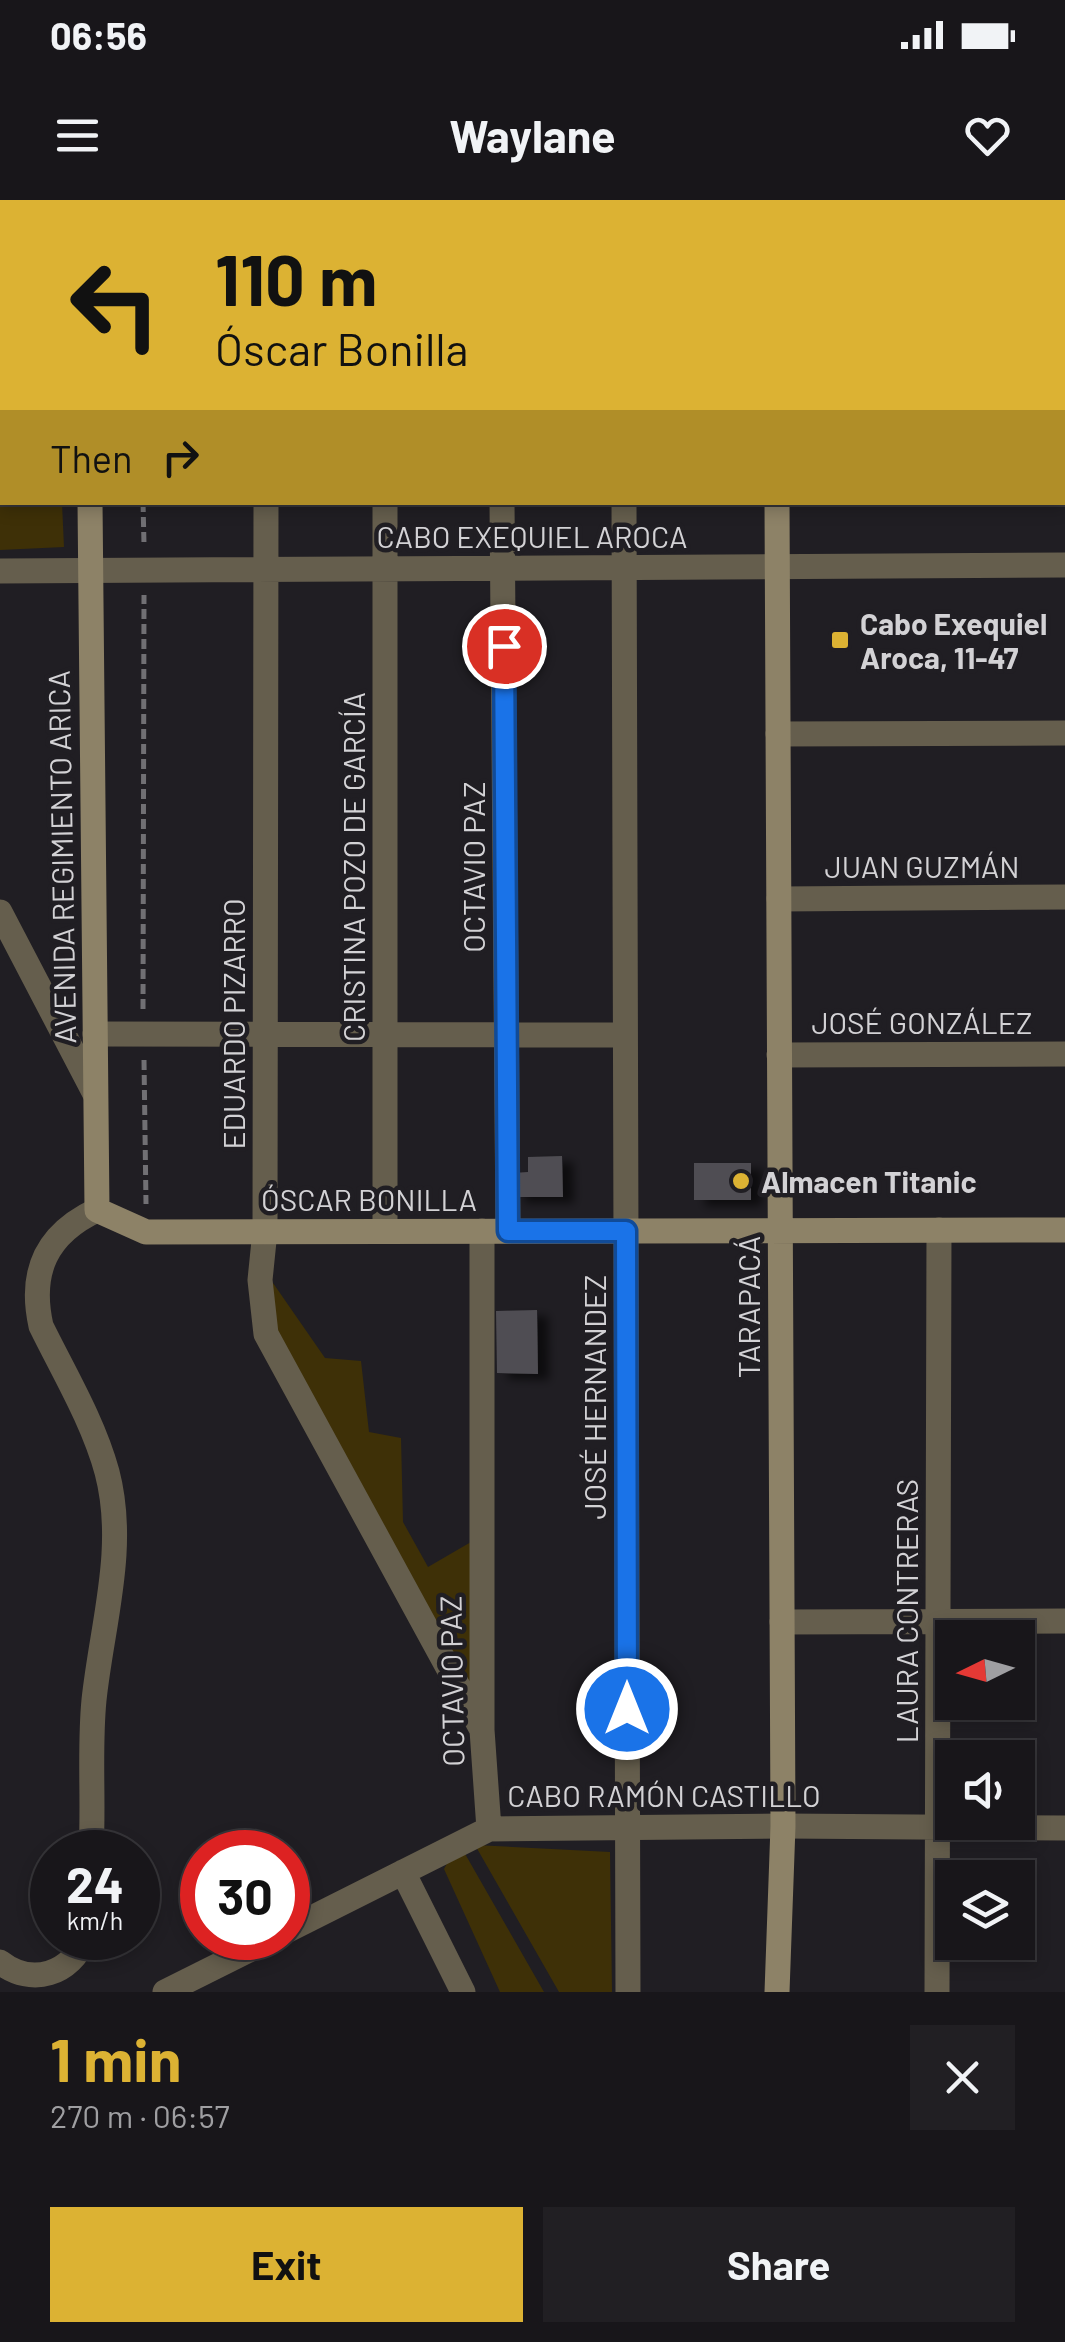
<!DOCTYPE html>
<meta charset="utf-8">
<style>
body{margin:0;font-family:Barlow,sans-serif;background:#211f23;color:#f1f3f6;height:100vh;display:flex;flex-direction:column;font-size:38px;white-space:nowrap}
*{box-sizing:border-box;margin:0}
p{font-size:32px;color:#9f9fa2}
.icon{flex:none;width:55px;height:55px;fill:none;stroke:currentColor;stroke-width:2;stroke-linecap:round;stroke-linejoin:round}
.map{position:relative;height:1792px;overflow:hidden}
.panel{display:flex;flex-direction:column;background:#18161a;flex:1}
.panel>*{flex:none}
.hud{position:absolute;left:0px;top:0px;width:1065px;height:305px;box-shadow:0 5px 15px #0003,0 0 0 2px #363539;background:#dcb233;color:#111;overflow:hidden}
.needle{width:65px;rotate:265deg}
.controls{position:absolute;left:935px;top:1420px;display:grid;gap:20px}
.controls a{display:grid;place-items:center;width:100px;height:100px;border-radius:0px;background:#18161a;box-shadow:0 5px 15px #0003,0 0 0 2px #363539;font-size:50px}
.speed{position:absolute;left:30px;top:1630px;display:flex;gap:20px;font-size:50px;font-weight:700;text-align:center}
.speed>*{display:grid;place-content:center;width:130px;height:130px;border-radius:50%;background:#18161a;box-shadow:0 5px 15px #0003,0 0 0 2px #363539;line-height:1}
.speed small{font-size:25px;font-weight:400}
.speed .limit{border:15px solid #d22;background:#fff;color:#111}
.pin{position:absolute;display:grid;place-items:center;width:85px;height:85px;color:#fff;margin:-42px;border:5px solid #fff;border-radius:50%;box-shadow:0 2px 10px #0007}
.me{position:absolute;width:110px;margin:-55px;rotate:0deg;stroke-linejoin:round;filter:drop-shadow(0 0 8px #0008)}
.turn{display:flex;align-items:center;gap:35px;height:210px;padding:0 50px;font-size:45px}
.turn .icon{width:130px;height:130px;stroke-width:2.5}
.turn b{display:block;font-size:70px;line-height:85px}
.then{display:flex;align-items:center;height:95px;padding:0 50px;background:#0003;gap:20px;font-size:38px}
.round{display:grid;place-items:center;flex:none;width:105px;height:105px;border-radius:0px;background:#211f23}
.overview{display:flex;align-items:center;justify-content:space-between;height:170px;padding:0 50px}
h1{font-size:60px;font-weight:700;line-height:75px;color:#dcb233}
.button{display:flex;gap:20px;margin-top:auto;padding:20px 50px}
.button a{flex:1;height:115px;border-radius:0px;background:#dcb233;color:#111;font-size:40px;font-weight:700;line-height:115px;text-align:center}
.button a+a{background:#211f23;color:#f1f3f6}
.status{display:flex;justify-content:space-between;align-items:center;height:70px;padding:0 50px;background:#18161a;direction:ltr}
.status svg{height:28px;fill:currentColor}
header{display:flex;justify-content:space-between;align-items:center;height:130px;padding:0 50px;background:#18161a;font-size:45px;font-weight:700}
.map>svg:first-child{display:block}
.green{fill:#3e3007}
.building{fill:#4f4d52;filter:url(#shadow)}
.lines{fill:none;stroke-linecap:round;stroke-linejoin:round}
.path{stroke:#717074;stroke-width:5;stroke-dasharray:10 5;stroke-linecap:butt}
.street{stroke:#655e4d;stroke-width:25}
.secondary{stroke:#8d8267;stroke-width:25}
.route-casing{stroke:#114b97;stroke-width:25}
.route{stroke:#1a73e8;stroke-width:18}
.poi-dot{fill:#dcb233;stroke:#201e23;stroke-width:4}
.labels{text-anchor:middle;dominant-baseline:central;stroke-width:9;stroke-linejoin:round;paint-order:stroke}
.street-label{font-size:30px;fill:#d3d2d5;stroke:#201e23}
.poi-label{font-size:30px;font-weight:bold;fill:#d3d2d5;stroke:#201e23;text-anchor:start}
</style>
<div class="status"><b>06:56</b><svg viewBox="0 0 49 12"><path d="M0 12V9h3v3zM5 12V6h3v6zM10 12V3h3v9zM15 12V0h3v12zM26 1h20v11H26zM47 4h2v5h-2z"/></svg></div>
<header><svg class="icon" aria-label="menu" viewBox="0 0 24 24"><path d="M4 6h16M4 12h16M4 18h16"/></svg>Waylane<svg class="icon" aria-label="heart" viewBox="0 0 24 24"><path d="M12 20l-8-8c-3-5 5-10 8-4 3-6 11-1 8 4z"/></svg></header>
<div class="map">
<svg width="1065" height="1792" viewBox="0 0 1065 1792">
<defs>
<filter id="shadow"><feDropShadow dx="11" dy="6" stdDeviation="5" flood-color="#0009"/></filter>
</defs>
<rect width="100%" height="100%" fill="#201e23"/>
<!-- green -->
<path class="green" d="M0,272H2V302L62,303L64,347L0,350Z
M273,1083L325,1158L361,1161L369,1232L401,1238L403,1322L428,1367L471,1342L470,1484L272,1130Z
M475,1645L610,1652L612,1792H559Z
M464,1652L544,1792H500L444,1669L450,1658Z"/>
<!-- building -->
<path class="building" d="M562,956L563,997H514L513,973L528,972V957Z
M694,963H751V1000H694Z
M537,1110L538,1174L497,1173L496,1111Z"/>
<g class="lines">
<!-- path -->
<path class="path" d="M138,0V2
M143,302L144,344
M143,809L144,395
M144,860L146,1004"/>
<!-- street -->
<path class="street" d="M274,0V2
M414,0V2
M266,302L265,1031L260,1080L266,1134L482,1530
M502,302L508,1031
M624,302L628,1792
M0,371L1065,365
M778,534L1065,533
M779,699L1065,697
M0,712L95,894
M95,834L625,835
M779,855L1065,854
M385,1031V302
M482,1031V1530L489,1629
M782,1422L1065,1421
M91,1652C94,1601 89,1551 94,1500C102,1424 127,1348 107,1272C93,1221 64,1173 41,1126C29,1072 46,1034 97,1010
M403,1672L463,1792
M288,1730L489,1629L783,1626L1065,1628
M0,1762C32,1787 71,1774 85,1738
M165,1792L273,1738
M937,1792L939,1030"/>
<!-- secondary -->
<path class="secondary" d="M88,0V2
M775,0V2
M90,302L97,1010L146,1032L1065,1030
M777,302L783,1626L777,1792"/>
</g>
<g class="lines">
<!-- route casing -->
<g class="route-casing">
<path id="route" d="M504,446L508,1031H626L627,1509"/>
</g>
<!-- route -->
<use href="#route" class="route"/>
</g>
<!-- markers -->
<g class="poi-dot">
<rect x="830" y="430" width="20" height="20" rx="5"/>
<circle cx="741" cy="981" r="10"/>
</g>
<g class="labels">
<!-- street labels -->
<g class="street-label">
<text x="532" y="336">CABO EXEQUIEL AROCA</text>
<text transform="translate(61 657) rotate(-91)">AVENIDA REGIMIENTO ARICA</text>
<text x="922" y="666">JUAN GUZMÁN</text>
<text transform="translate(353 667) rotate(-90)">CRISTINA POZO DE GARCÍA</text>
<text transform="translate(473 667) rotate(-90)">OCTAVIO PAZ</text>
<text x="922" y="822">JOSÉ GONZÁLEZ</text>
<text transform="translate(233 824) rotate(-90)">EDUARDO PIZARRO</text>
<text x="369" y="999">ÓSCAR BONILLA</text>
<text transform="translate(748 1107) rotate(-90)">TARAPACÁ</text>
<text transform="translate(594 1197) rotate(-90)">JOSÉ HERNANDEZ</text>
<text transform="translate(906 1411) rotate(-90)">LAURA CONTRERAS</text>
<text transform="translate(451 1481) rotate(-91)">OCTAVIO PAZ</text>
<text x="664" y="1595">CABO RAMÓN CASTILLO</text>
</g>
<!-- poi labels -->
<g class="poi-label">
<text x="860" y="423">Cabo Exequiel<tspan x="860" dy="34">Aroca, 11-47</tspan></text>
<text x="761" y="981">Almacen Titanic</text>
</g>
</g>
</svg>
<div class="controls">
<a><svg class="needle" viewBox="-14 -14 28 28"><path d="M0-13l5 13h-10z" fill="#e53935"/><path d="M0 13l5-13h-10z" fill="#9f9fa2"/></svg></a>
<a><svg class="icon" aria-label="sound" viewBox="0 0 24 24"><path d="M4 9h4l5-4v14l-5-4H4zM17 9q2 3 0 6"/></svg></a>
<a><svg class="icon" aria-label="layers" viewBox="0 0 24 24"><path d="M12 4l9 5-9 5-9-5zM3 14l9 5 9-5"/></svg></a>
</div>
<div class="speed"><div>24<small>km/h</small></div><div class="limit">30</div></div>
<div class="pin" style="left:504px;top:446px;background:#d93025"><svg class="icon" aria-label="arrive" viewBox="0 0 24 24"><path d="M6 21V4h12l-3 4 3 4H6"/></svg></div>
<svg class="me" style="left:627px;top:1509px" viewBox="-20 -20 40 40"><circle r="17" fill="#1a73e8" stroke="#fff" stroke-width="3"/><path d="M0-11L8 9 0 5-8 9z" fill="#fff"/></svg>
<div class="hud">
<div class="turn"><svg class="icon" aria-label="left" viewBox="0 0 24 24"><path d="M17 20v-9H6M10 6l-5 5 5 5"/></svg><div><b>110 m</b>Óscar Bonilla</div></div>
<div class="then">Then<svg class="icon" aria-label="right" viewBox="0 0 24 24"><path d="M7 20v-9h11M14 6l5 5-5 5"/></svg></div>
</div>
</div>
<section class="panel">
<div class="overview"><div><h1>1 min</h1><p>270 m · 06:57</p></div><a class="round"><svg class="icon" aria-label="close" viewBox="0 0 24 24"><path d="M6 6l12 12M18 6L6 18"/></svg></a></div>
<div class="button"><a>Exit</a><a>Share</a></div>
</section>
